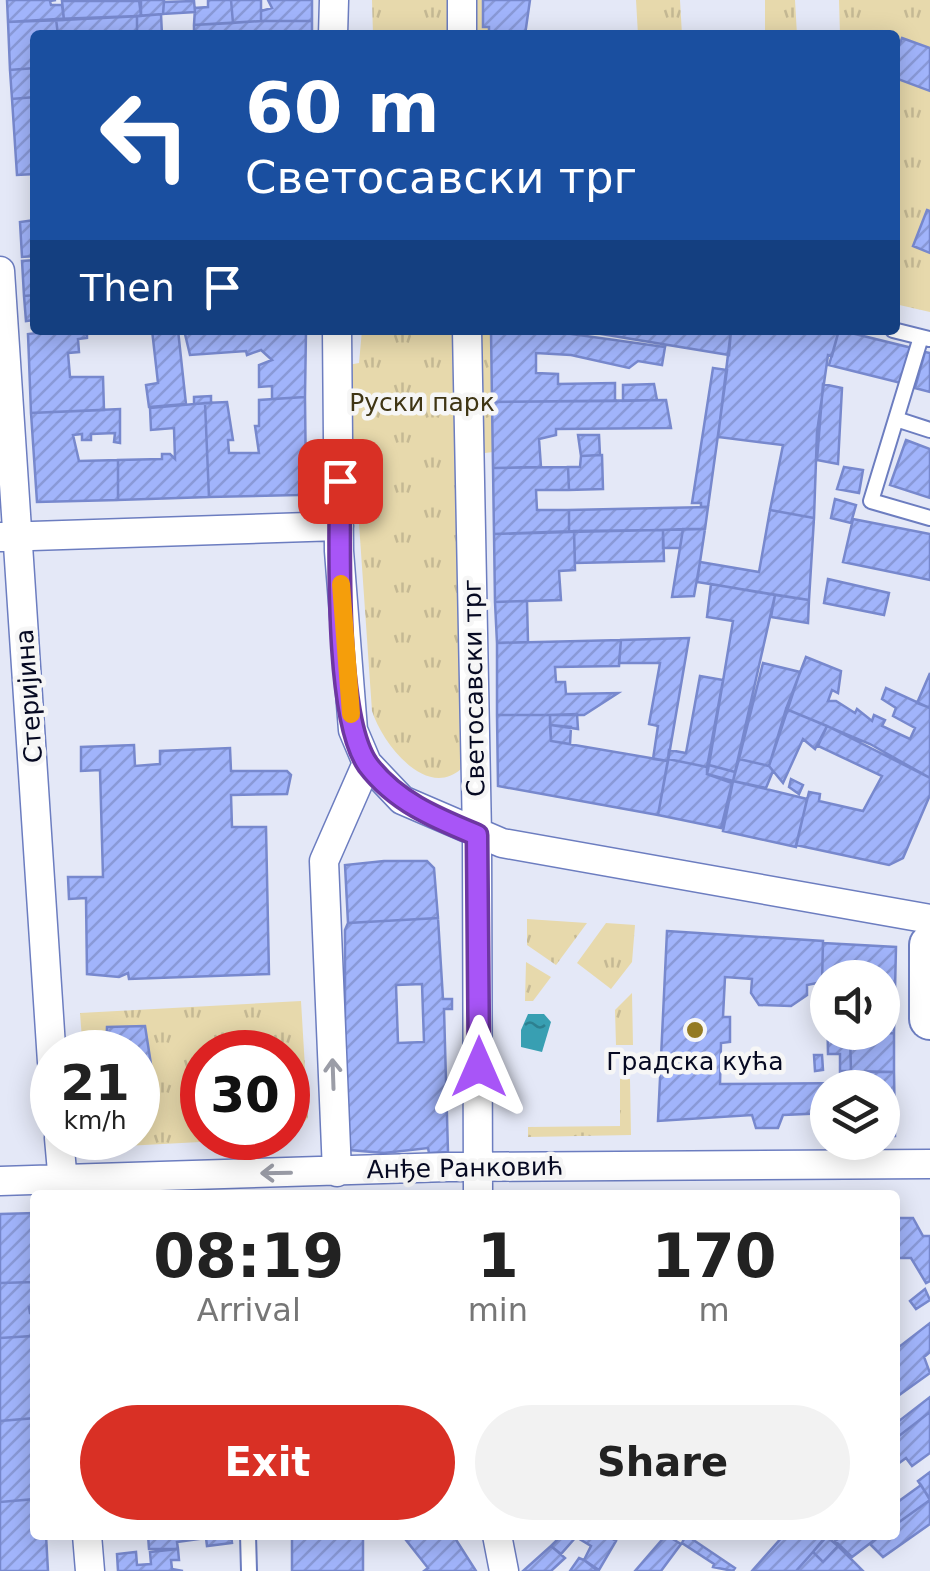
<!DOCTYPE html>
<meta charset="utf-8">
<style>
body{margin:0;font-family:"DejaVu Sans",sans-serif;background:#f2f2f2;color:#222;height:100vh;display:flex;flex-direction:column;font-size:38px;white-space:nowrap}
*{box-sizing:border-box;margin:0}
p{font-size:32px;color:#767676}
.icon{flex:none;width:55px;height:55px;fill:none;stroke:currentColor;stroke-width:2;stroke-linecap:round;stroke-linejoin:round}
.map{position:relative;flex:1;overflow:hidden}
.side{position:absolute;left:30px;top:1190px;width:870px;height:350px;display:flex;flex-direction:column;background:#fff;border-radius:10px;box-shadow:0 5px 25px #0003}
.side>*{flex:none}
.top-card{position:absolute;left:30px;top:30px;width:870px;height:305px;border-radius:10px;box-shadow:0 5px 25px #0003;background:#1a4fa0;color:#fff;overflow:hidden}
.tools{position:absolute;left:810px;top:960px;display:grid;gap:20px}
.tools a{display:grid;place-items:center;width:90px;height:90px;border-radius:50%;background:#fff;box-shadow:0 5px 25px #0003;font-size:50px}
.speed{position:absolute;left:30px;top:1030px;display:flex;gap:20px;font-size:50px;font-weight:700;text-align:center}
.speed>*{display:grid;place-content:center;width:130px;height:130px;border-radius:50%;background:#fff;box-shadow:0 5px 25px #0003;line-height:1}
.speed small{font-size:25px;font-weight:400}
.speed .limit{border:15px solid #d22;background:#fff;color:#111}
.pin{position:absolute;display:grid;place-items:center;width:85px;height:85px;color:#fff;margin:-42px;border-radius:20px;box-shadow:0 5px 15px #0006}
.me{position:absolute;width:110px;margin:-55px;rotate:0deg;stroke-linejoin:round;filter:drop-shadow(0 0 8px #0008)}
.turn{display:flex;align-items:center;gap:35px;height:210px;padding:0 50px;font-size:45px}
.turn .icon{width:130px;height:130px;stroke-width:2.5}
.turn b{display:block;font-size:70px;line-height:85px}
.then{display:flex;align-items:center;height:95px;padding:0 50px;background:#0003;gap:20px;font-size:38px}
.eta{display:flex;justify-content:space-evenly;align-items:center;height:170px;text-align:center}
.eta b{font-size:60px;font-weight:700;line-height:70px}
.cta{display:flex;gap:20px;margin-top:auto;padding:20px 50px}
.cta a{flex:1;height:115px;border-radius:60px;background:#d93025;color:#fff;font-size:40px;font-weight:700;line-height:115px;text-align:center}
.cta a+a{background:#f2f2f2;color:#222}
.map>svg:first-child{display:block}
.grass{fill:url(#grass-tufts)}
.water{fill:url(#water-ripples)}
.building{fill:url(#building-hatch);stroke:#7788cd;stroke-width:2.5;fill-rule:evenodd}
.lines{fill:none;stroke-linecap:round;stroke-linejoin:round}
.lane-casing{stroke:#6c7dc0;stroke-width:18}
.street-casing{stroke:#6c7dc0;stroke-width:31}
.secondary-casing{stroke:#6c7dc0;stroke-width:44}
.lane{stroke:#fff;stroke-width:14}
.street{stroke:#fff;stroke-width:28}
.secondary{stroke:#fff;stroke-width:40}
.oneway{stroke:#9b9da7}
.route-casing{stroke:#6d37a1;stroke-width:25}
.route{stroke:#a855f7;stroke-width:18}
.slow{stroke:#f59e0b;stroke-width:18}
.poi-dot{fill:#947a21;stroke:#f6f6f6;stroke-width:4}
.labels{text-anchor:middle;dominant-baseline:central;stroke-width:9;stroke-linejoin:round;paint-order:stroke}
.park-label{font-size:25px;fill:#3f3514;stroke:#f6f6f6}
.street-label{font-size:25px;fill:#060922;stroke:#f6f6f6}
.poi-label{font-size:25px;fill:#060922;stroke:#f6f6f6}
</style>
<div class="map">
<svg width="930" height="1571" viewBox="0 0 930 1571">
<defs>
<pattern id="grass-tufts" width="24" height="20" patternUnits="userSpaceOnUse" patternTransform="scale(2.5)"><rect width="24" height="20" fill="#e7d9ac"/><path d="M3 7l-1-3M5 7V3M7 7l1-3M15 17l-1-3M17 17v-4M19 17l1-3" fill="none" stroke="#c5b994"/></pattern>
<pattern id="water-ripples" width="26" height="14" patternUnits="userSpaceOnUse" patternTransform="scale(2.5)"><rect width="26" height="14" fill="#389fb2"/><path d="M2 4q2-2 4 0t4 0M15 11q2-2 4 0t4 0" fill="none" stroke="#2d8090"/></pattern>
<pattern id="building-hatch" width="6" height="6" patternUnits="userSpaceOnUse" patternTransform="scale(2.5)"><rect width="6" height="6" fill="#a1b4fb"/><path d="M-1 1l2-2M0 6l6-6M5 7l2-2" fill="none" stroke="#8999d7"/></pattern>
</defs>
<rect width="100%" height="100%" fill="#e4e8f7"/>
<!-- grass -->
<path class="grass" d="M372,0H483V26L489,27V35H373Z
M636,0H680L682,35H638Z
M765,0H795L797,35H765Z
M839,0H930V312L895,304V35H840Z
M362,330H491L493,452L469,455L461,534V769C426,800 382,743 372,711L348,365L359,363Z
M527,919L587,923L556,965L527,945Z
M606,923L635,925L632,962L611,989L577,963Z
M526,962L551,977L533,1001H525Z
M632,993L633,1045H616L615,1010Z
M301,1001L308,1118L288,1137V1052H202V1138H277L107,1147L96,1140L138,1138V1052H83L80,1013Z
M620,1079H630L631,1135L528,1137V1127L620,1126Z"/>
<!-- water -->
<path class="water" d="M528,1014H544L551,1022L542,1052L521,1047V1030Z"/>
<!-- building -->
<path class="building" d="M7,0H56L50,1L51,5H62L64,20L8,22Z
M139,0H164L163,14L141,16Z
M208,0H231L233,23L194,25L195,8L208,7Z
M231,0H261V21L233,23Z
M268,0H312V21H261V11L272,8Z
M483,0H530L525,35H489V27H483Z
M62,1H141V16L64,20Z
M194,1L195,12L163,14L164,2Z
M161,14L162,35H137V16Z
M137,16V35H58L56,19Z
M56,19L58,35H35V68L10,70L8,22Z
M261,21H312V35H194V25Z
M902,38L930,48V91L895,78V56Z
M35,68V97L12,99L10,70Z
M35,97V174L17,175L12,99Z
M927,210L930,211V253L913,246Z
M35,220V256L22,257L20,222Z
M35,260V295L24,296L22,261Z
M35,295V320L26,321L24,296Z
M63,330H87V338L78,339L79,352L68,353L70,377H103L104,410L31,413L28,334Z
M152,330H178L186,404L149,407L146,385L158,383Z
M184,330H306L305,397L272,399V386L259,387V365L272,360L261,350L247,355L246,351L190,355Z
M491,330H543L665,347L662,365L638,361L629,368L571,355L536,353V373L558,374V384L615,383V401L492,402Z
M577,330H731L729,355Z
M731,330H839L832,356L828,355L817,432L814,518L770,510L783,445L718,437Z
M839,330L912,348L901,383L829,365Z
M925,352L930,353V392L915,388Z
M713,368L727,370L708,507H701V503H692Z
M654,384L657,400L623,401V385Z
M823,384L842,388L838,464L817,460Z
M211,396V403L194,404V397Z
M305,397L306,488L298,495L209,497L205,403L227,402L233,440H228L229,453H259L255,426H259V400Z
M666,400L671,428L556,429V435L539,439L541,467L493,468L492,402Z
M205,403L209,497L118,500V460L162,459V454H170L175,459L174,428L151,430L150,408Z
M120,409V443L114,442L115,433L91,434V440H82V434L73,435L79,461L118,460V500L37,502L31,413Z
M578,435H599L600,455L581,456Z
M906,440L930,449V498L890,485Z
M602,455L603,489L569,490L568,467H580L581,456Z
M568,467L569,490H536L537,510H569V532L494,534L493,468Z
M844,467L863,470L859,493L837,489Z
M835,499L856,505L851,523L831,518Z
M708,507L705,529L569,532V510Z
M770,510L814,518L809,600L697,582L700,562L759,572Z
M853,519L930,534V580L843,562Z
M683,529L680,548H663V530Z
M683,529H705L700,562L694,596L672,597Z
M663,530L664,561L575,563L574,531Z
M574,531L575,570L559,571L561,600L495,602L494,534Z
M828,579L889,593L884,615L824,603Z
M711,584L775,595L735,772L709,765L733,621L707,617Z
M775,595L809,600L808,623L771,617Z
M527,601L528,642L497,643L495,602Z
M689,638L668,761L653,759L658,726L649,724L660,663H619L621,640Z
M621,640L619,666L555,667L556,682H565L566,694L618,693L584,715H497V643Z
M806,657L841,671L838,693L832,690L828,701H836L855,713L857,709L872,721L874,715L885,720L882,726L910,739L915,728L893,716L896,708L882,699L886,688L930,708V778L870,744L786,709Z
M763,663L800,672L769,766L739,759Z
M930,673V708L917,703Z
M700,676L723,680L707,767L668,759L669,750L686,753Z
M786,709L827,726L815,749L803,739L783,783L769,766Z
M577,714L578,729L550,725V715Z
M497,715H550L551,741L668,761L658,815L498,786Z
M550,725L571,727L570,744L551,741Z
M827,726L930,778V795L903,858L889,865L796,845L809,792L820,794L819,801L863,811L882,776L818,746Z
M134,745L135,766L160,764V751L230,748L231,771H287L291,775L287,794L231,795L232,827H266L269,974L129,979L128,973L119,977L87,974L86,898L69,899L68,877H103L100,770L81,771V747Z
M668,759L707,767V774L732,783L721,828L658,815Z
M739,759L769,766L773,771L766,788L733,781Z
M709,765L735,772L733,781L707,774Z
M791,779L803,785L799,794L789,787Z
M733,781L807,799L796,847L723,831Z
M384,861H427L434,868L438,918L348,923L345,865Z
M438,918L443,999H452V1009H444L448,1152L429,1153L428,1148L384,1153L350,1150L345,1083V930L348,923ZM422,984L424,1042L398,1043L396,985Z
M667,931L823,941L822,982L807,985V995L791,1006L759,1005L751,993L752,979L725,977L723,1017H730V1042L721,1043L720,1084L849,1083V1088H828V1113L783,1115L778,1128H756L752,1115L658,1121Z
M823,943L896,947L894,1033L850,1034L882,1032V978H828V982H822Z
M827,1004L828,1032H850L851,1072L840,1071V1054H828Z
M145,1026L151,1064L138,1068V1052H106L107,1027Z
M894,1033V1072H851L850,1034Z
M814,1055H822L823,1070L815,1071Z
M840,1071H849V1083H840Z
M849,1071L894,1072L895,1136H882V1088H849Z
M35,1213V1282L0,1283V1214Z
M895,1218H913L923,1236H930V1281L926,1283L911,1258H895Z
M35,1282V1307H29L30,1313H35L32,1336L0,1338V1283Z
M925,1289L930,1300L916,1309L910,1301Z
M930,1323V1352L924,1357L930,1373L895,1398V1346L899,1347Z
M32,1336L35,1418L0,1421V1338Z
M930,1397V1412L895,1439V1424Z
M930,1412V1453L912,1466L906,1458L895,1466V1439Z
M35,1418V1499L0,1502V1421Z
M930,1472V1499L918,1481Z
M921,1485L930,1500L895,1525V1504Z
M35,1499V1535H46L48,1571H0V1502Z
M930,1500V1524L883,1557L870,1544L881,1535H895V1525Z
M148,1535H231L232,1543L207,1546L206,1538L177,1542L178,1549H149Z
M363,1535V1571H292V1536Z
M402,1535H453L476,1571H424L428,1568Z
M562,1535H606L616,1541L599,1570L584,1560L591,1546L576,1537L561,1554L551,1546Z
M666,1535L681,1544L661,1571H635Z
M686,1535L735,1568L733,1571L713,1567L714,1564L682,1543Z
M784,1535H828L796,1571H752Z
M844,1535H881L852,1557L835,1541Z
M826,1536L838,1546L823,1562L813,1552Z
M551,1546L565,1558L551,1571H523Z
M838,1546L863,1571H796L813,1552L823,1562Z
M178,1549L179,1560H171L172,1569L183,1571H118L117,1554L136,1552L137,1565L151,1564L150,1552Z
M579,1558L584,1560L598,1571H570Z"/>
<g class="lines">
<!-- lane casing -->
<g class="lane-casing">
<path id="lane" d="M893,330L929,339
M921,337L871,501L930,518
M896,419L930,430
M248,1535L249,1571"/>
</g>
<!-- street casing -->
<g class="street-casing">
<path id="street" d="M462,0V35
M333,35L334,0
M0,271L52,1062
M337,330L339,551L353,730L367,763L402,800L502,843L930,919
M467,330L477,835L478,1195
M1,537L339,526
M59,1138L64,1194
M337,1172L324,861L367,763
M0,1181L448,1167L930,1164
M87,1535L90,1571
M497,1535L504,1571"/>
</g>
<!-- secondary casing -->
<g class="secondary-casing">
<path id="secondary" d="M930,945V1019"/>
</g>
<!-- lane -->
<use href="#lane" class="lane"/>
<!-- street -->
<use href="#street" class="street"/>
<!-- secondary -->
<use href="#secondary" class="secondary"/>
</g>
<!-- one-way arrows -->
<defs><path id="oneway-shaft" d="M-6 0H5M1.5-3L5.5 0L1.5 3" fill="none" stroke-width="1.6" stroke-linecap="round" stroke-linejoin="round" transform="scale(2.5)"/></defs>
<g class="oneway">
<use href="#oneway-shaft" transform="translate(333 1074) rotate(-92)"/>
<use href="#oneway-shaft" transform="translate(276 1173) rotate(179)"/>
</g>
<g class="lines">
<!-- route casing -->
<g class="route-casing">
<path id="route" d="M340,481C340,544 334,717 368,765C396,802 436,818 477,835L479,1067"/>
</g>
<!-- route -->
<use href="#route" class="route"/>
<!-- slow -->
<path class="slow" d="M341,584L351,714"/>
</g>
<!-- markers -->
<circle class="poi-dot" cx="695" cy="1030" r="10"/>
<g class="labels">
<!-- park labels -->
<g class="park-label">
<text x="422" y="402">Руски парк</text>
</g>
<!-- street labels -->
<g class="street-label">
<text transform="translate(474 688) rotate(-91)">Светосавски трг</text>
<text transform="translate(29 696) rotate(-94)">Стеријина</text>
<text transform="translate(465 1168) rotate(-1)">Анђе Ранковић</text>
</g>
<!-- poi labels -->
<g class="poi-label">
<text x="695" y="1061">Градска кућа</text>
</g>
</g>
</svg>
<div class="tools">
<a><svg class="icon" aria-label="sound" viewBox="0 0 24 24"><path d="M4 9h4l5-4v14l-5-4H4zM17 9q2 3 0 6"/></svg></a>
<a><svg class="icon" aria-label="layers" viewBox="0 0 24 24"><path d="M12 4l9 5-9 5-9-5zM3 14l9 5 9-5"/></svg></a>
</div>
<div class="speed"><div>21<small>km/h</small></div><div class="limit">30</div></div>
<div class="pin" style="left:340px;top:481px;background:#d93025"><svg class="icon" aria-label="arrive" viewBox="0 0 24 24"><path d="M6 21V4h12l-3 4 3 4H6"/></svg></div>
<svg class="me" style="left:479px;top:1067px" viewBox="-20 -20 40 40"><path d="M0-17L14 15 0 8-14 15z" fill="#a855f7" stroke="#fff" stroke-width="4"/></svg>
<div class="top-card">
<div class="turn"><svg class="icon" aria-label="left" viewBox="0 0 24 24"><path d="M17 20v-9H6M10 6l-5 5 5 5"/></svg><div><b>60 m</b>Светосавски трг</div></div>
<div class="then">Then<svg class="icon" aria-label="arrive" viewBox="0 0 24 24"><path d="M6 21V4h12l-3 4 3 4H6"/></svg></div>
</div>
<section class="side">
<div class="eta">
<div><b>08:19</b><p>Arrival</p></div>
<div><b>1</b><p>min</p></div>
<div><b>170</b><p>m</p></div>
</div>
<div class="cta"><a>Exit</a><a>Share</a></div>
</section>
</div>
